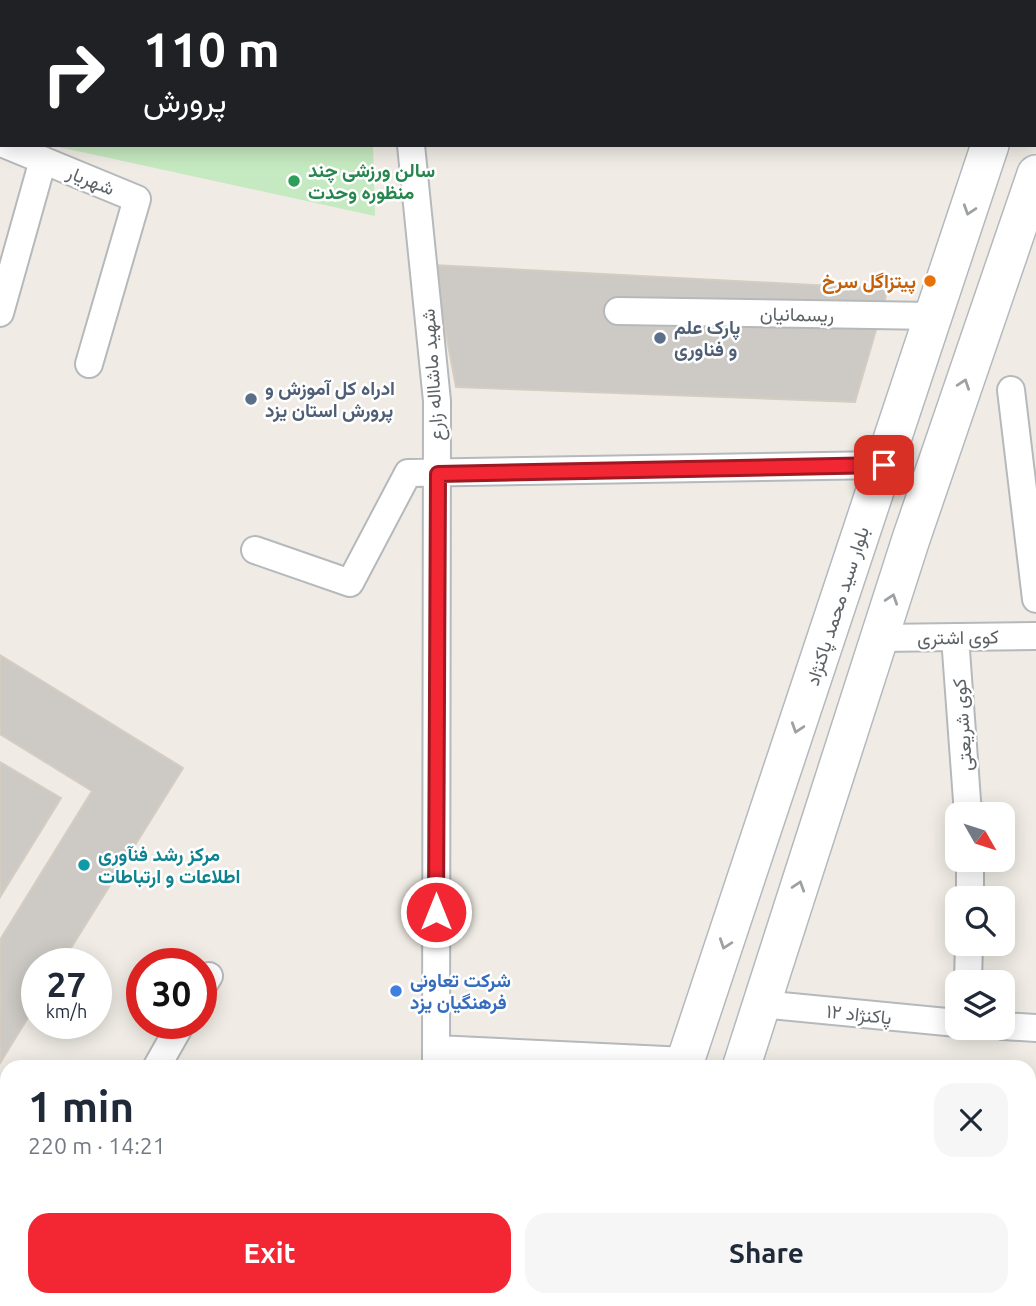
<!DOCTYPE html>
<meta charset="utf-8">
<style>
body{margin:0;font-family:Ubuntu,Vazirmatn,sans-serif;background:#f6f6f7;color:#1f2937;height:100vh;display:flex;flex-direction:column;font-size:26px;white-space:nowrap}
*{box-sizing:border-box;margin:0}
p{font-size:23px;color:#747a83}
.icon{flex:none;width:38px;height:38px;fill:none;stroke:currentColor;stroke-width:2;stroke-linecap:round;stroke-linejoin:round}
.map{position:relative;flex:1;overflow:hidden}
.panel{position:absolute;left:0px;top:1060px;width:1036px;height:247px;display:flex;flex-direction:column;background:#fff;border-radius:21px 21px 0 0;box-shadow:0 4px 18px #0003}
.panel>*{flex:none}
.top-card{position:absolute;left:0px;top:0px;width:1036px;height:147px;box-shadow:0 4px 18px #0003;background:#202124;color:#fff;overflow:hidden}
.needle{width:46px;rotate:129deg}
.buttons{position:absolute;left:945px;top:802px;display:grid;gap:14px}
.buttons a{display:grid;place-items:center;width:70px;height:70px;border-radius:14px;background:#fff;box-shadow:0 4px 18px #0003;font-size:35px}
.speed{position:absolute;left:21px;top:948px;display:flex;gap:14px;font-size:35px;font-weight:700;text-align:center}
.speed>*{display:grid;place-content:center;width:91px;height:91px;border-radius:50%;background:#fff;box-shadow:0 4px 18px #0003;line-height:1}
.speed small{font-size:18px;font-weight:400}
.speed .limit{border:10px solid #d22;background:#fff;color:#111}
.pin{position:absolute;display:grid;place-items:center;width:60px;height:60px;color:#fff;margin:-30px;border-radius:14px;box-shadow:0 4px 10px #0006}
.me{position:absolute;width:77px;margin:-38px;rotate:0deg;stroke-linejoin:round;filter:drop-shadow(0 0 5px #0008)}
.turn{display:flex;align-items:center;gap:24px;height:147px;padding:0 28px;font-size:32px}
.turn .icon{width:91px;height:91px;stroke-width:2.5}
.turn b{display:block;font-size:49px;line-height:60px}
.round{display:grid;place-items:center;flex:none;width:74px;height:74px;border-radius:21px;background:#f6f6f7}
.overview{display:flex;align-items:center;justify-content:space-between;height:119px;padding:0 28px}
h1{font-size:42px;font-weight:700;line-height:52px}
.action{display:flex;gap:14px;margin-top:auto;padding:14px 28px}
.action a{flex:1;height:80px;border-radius:21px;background:#f32733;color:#fff;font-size:28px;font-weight:700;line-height:80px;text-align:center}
.action a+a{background:#f6f6f7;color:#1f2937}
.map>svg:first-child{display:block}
.green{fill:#c5e9c0}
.building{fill:#cdc9c4;stroke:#d5cdc2;stroke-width:2}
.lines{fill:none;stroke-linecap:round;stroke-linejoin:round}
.street-casing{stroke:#b5b9bc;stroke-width:30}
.secondary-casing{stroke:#b3b9bd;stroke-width:40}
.street{stroke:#fff;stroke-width:26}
.secondary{stroke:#fff;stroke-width:37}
.oneway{stroke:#9da1a3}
.route-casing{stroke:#9e1921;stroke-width:18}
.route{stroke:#f32733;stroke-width:12}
.leisure-dot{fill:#2e9e5b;stroke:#fff;stroke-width:2.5}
.food-dot{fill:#e8710a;stroke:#fff;stroke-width:2.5}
.service-dot{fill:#5c6f8a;stroke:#fff;stroke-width:2.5}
.culture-dot{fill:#0f9aa8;stroke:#fff;stroke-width:2.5}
.shop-dot{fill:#3f7fe0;stroke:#fff;stroke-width:2.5}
.labels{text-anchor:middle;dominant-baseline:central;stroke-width:5;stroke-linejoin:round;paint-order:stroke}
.leisure-label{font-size:19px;font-weight:bold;fill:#27864d;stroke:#fff;text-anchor:start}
.street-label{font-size:19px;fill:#5c6266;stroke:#fff}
.food-label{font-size:19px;font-weight:bold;fill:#c56008;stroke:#fff;text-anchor:end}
.service-label{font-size:19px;font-weight:bold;fill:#4e5e75;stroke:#fff;text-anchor:start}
.culture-label{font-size:19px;font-weight:bold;fill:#0d838f;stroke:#fff;text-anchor:start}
.shop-label{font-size:19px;font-weight:bold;fill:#366cbe;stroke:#fff;text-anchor:start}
</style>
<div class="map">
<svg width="1036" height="1306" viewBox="0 0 1036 1306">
<rect width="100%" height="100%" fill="#f0ece5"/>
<!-- green -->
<path class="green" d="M373,145L375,216L54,146L55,145Z"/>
<!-- building -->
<path class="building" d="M433,265L888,289L855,402L456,387Z
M0,655L183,768L61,964H37V1003L0,1063V940L92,791L0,734Z
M0,762L61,798L0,897Z"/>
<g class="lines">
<!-- street casing -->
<g class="street-casing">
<path id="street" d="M397,0V2
M697,2V0
M912,2V0
M6,145L137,199L89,364
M411,145L437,401L436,1068
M618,311L933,316
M0,313L43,160
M1011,390L1036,599
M255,550L350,583L408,473L884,465
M955,637L968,814
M879,638L1036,636
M970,898V859
M968,982L969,943
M201,989L209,976
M761,1004L957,1023
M1003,1026L1036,1028
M436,1049L686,1061
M156,1068L181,1024
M1029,1197H1036
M47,1306L50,1300
M429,1306V1300
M876,1306V1300"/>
</g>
<!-- secondary casing -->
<g class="secondary-casing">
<path id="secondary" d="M1034,12L1036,7
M683,1068L990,145
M741,1068L911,539L1036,174
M606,1306L608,1300
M662,1306L664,1300"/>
</g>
<!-- street -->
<use href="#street" class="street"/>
<!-- secondary -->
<use href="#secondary" class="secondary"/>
</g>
<!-- one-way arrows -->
<defs><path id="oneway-chevron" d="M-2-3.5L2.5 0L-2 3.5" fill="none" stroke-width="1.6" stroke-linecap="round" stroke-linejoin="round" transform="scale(1.75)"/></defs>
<g class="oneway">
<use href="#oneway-chevron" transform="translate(969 210) rotate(108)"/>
<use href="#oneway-chevron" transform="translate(964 384) rotate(-71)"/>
<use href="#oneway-chevron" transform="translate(892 599) rotate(-72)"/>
<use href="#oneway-chevron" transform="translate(797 728) rotate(108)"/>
<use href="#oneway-chevron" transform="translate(799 886) rotate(-72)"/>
<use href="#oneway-chevron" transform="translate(725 944) rotate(109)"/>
</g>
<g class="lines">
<!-- route casing -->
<g class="route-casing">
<path id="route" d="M436,912L438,474L884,465"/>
</g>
<!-- route -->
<use href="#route" class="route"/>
</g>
<!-- markers -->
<circle class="leisure-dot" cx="294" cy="181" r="7"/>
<circle class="food-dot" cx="930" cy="281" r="7"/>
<g class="service-dot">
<circle cx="660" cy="338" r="7"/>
<circle cx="251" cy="399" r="7"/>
</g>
<circle class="culture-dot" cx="84" cy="865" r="7"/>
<circle class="shop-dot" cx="396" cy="991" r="7"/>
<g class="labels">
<!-- leisure labels -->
<g class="leisure-label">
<text x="308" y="170">سالن ورزشی چند<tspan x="308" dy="22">منظوره وحدت</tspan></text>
</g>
<!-- street labels -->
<g class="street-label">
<text transform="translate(91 180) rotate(22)">شهریار</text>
<text transform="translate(797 314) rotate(1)">ریسمانیان</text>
<text transform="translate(432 375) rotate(-94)">شهید ماشااله زارع</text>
<text transform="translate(837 606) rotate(-72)">بلوار سید محمد پاکنژاد</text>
<text transform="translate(958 637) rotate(-1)">کوی اشتری</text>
<text transform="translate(962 725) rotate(-94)">کوی شریعتی</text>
<text transform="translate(859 1014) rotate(6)">پاکنژاد ۱۲</text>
</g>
<!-- food labels -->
<g class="food-label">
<text x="916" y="281">پیتزاگل سرخ</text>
</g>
<!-- service labels -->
<g class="service-label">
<text x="674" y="327">پارک علم<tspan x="674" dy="22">و فناوری</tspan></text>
<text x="265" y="388">ادراه کل آموزش و<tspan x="265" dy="22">پرورش استان یزد</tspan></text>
</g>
<!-- culture labels -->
<g class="culture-label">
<text x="98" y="854">مرکز رشد فنآوری<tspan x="98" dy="22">اطلاعات و ارتباطات</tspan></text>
</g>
<!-- shop labels -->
<g class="shop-label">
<text x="410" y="980">شرکت تعاونی<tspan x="410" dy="22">فرهنگیان یزد</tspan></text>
</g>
</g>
</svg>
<div class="buttons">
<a><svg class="needle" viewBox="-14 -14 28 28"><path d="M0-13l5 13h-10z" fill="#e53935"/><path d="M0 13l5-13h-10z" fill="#747a83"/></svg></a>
<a><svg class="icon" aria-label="search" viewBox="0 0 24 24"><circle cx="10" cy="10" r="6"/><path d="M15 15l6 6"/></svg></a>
<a><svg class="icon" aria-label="layers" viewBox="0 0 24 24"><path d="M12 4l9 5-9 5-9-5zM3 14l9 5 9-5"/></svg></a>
</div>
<div class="speed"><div>27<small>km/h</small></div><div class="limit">30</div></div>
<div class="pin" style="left:884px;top:465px;background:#d93025"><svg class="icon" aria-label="arrive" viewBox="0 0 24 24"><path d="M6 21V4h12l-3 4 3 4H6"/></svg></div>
<svg class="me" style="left:436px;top:912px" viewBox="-20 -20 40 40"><circle r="17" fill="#f32733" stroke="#fff" stroke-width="3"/><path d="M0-11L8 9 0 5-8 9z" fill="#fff"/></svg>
<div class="top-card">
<div class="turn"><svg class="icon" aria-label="right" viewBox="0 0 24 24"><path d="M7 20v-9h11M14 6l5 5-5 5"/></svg><div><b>110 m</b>پرورش</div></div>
</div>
<section class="panel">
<div class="overview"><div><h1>1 min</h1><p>220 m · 14:21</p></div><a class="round"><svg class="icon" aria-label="close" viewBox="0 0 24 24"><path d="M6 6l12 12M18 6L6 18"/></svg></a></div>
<div class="action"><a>Exit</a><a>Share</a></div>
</section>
</div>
